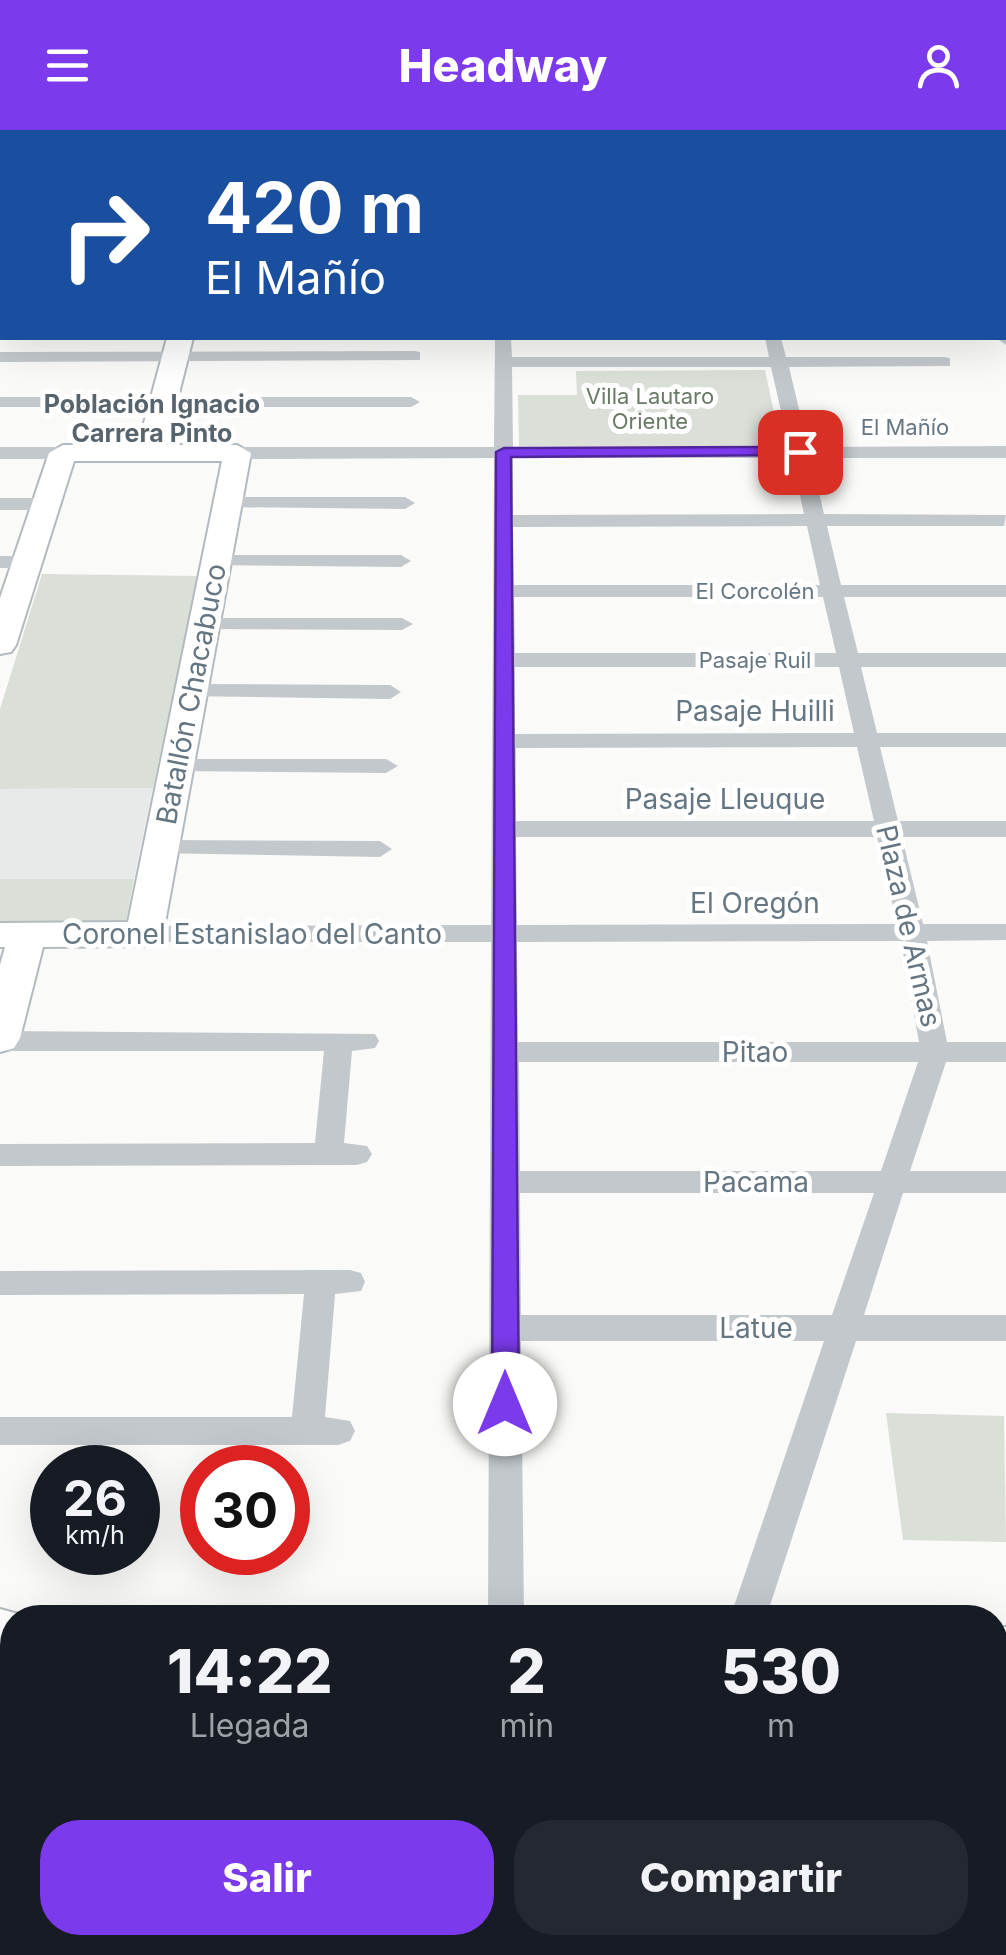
<!DOCTYPE html>
<html lang="es">
<meta charset="utf-8">
<style>
body{margin:0;font-family:Inter,sans-serif;background:#242831;color:#f1f3f6;height:100vh;display:flex;flex-direction:column;font-size:38px;white-space:nowrap}
*{box-sizing:border-box;margin:0}
p{font-size:32px;color:#9ea1a6}
.icon{flex:none;width:55px;height:55px;fill:none;stroke:currentColor;stroke-width:2;stroke-linecap:round;stroke-linejoin:round}
.map{position:relative;flex:1;overflow:hidden}
.drawer{position:absolute;left:0px;top:1475px;width:1008px;height:350px;display:flex;flex-direction:column;background:#171b24;border-radius:40px 40px 0 0;box-shadow:0 10px 40px #0002}
.drawer>*{flex:none}
.top-card{position:absolute;left:0px;top:0px;width:1008px;height:210px;box-shadow:0 10px 40px #0002;background:#1a4fa0;color:#fff;overflow:hidden}
.speed{position:absolute;left:30px;top:1315px;display:flex;gap:20px;font-size:50px;font-weight:700;text-align:center}
.speed>*{display:grid;place-content:center;width:130px;height:130px;border-radius:50%;background:#171b24;box-shadow:0 10px 40px #0002;line-height:1}
.speed small{font-size:25px;font-weight:400}
.speed .limit{border:15px solid #d22;background:#fff;color:#111}
.pin{position:absolute;display:grid;place-items:center;width:85px;height:85px;color:#fff;margin:-42px;border-radius:20px;box-shadow:0 5px 15px #0006}
.me{position:absolute;width:110px;margin:-55px;rotate:0deg;stroke-linejoin:round;filter:drop-shadow(0 0 8px #0008)}
.turn{display:flex;align-items:center;gap:35px;height:210px;padding:0 40px;font-size:45px}
.turn .icon{width:130px;height:130px;stroke-width:2.5}
.turn b{display:block;font-size:70px;line-height:85px}
.eta{display:flex;justify-content:space-evenly;align-items:center;height:170px;text-align:center}
.eta b{font-size:60px;font-weight:800;line-height:70px}
.button{display:flex;gap:20px;margin-top:auto;padding:20px 40px}
.button a{flex:1;height:115px;border-radius:40px;background:#7c3aed;color:#fff;font-size:40px;font-weight:800;line-height:115px;text-align:center}
.button a+a{background:#242831;color:#f1f3f6}
header{display:flex;justify-content:space-between;align-items:center;height:130px;padding:0 40px;background:#7c3aed;color:#fff;font-size:45px;font-weight:800}
.map>svg:first-child{display:block}
.built{fill:#e8e9e9}
.green{fill:#dadfd7}
.lines{fill:none;stroke-linecap:round;stroke-linejoin:round}
.secondary-casing{stroke:#b3babf;stroke-width:4}
.primary-casing{stroke:#b5babe;stroke-width:4}
.lane{fill:#c3c8cc;fill-rule:evenodd}
.street{fill:#c3c8cc;fill-rule:evenodd}
.secondary{fill:#fff;fill-rule:evenodd}
.primary{fill:#fff;fill-rule:evenodd}
.route{fill:#7c3aed;stroke:#51269a;stroke-width:2.5}
.labels{text-anchor:middle;dominant-baseline:central;stroke-width:10;stroke-linejoin:round;paint-order:stroke}
.far-park-label{font-size:22px;fill:#687a64;stroke:#fff}
.far-street-label{font-size:22px;fill:#657683;stroke:#fff}
.far-neighbourhood-label{font-size:25px;font-weight:bold;fill:#57646e;stroke:#fff}
.street-label{font-size:28px;fill:#657683;stroke:#fff}
</style>
<header><svg class="icon" aria-label="menu" viewBox="0 0 24 24"><path d="M4 6h16M4 12h16M4 18h16"/></svg>Headway<svg class="icon" aria-label="person" viewBox="0 0 24 24"><circle cx="12" cy="8" r="4"/><path d="M4 21q1-7 8-7t8 7"/></svg></header>
<div class="map">
<svg width="1006" height="1825" viewBox="0 0 1006 1825">
<rect width="100%" height="100%" fill="#fafaf8"/>
<!-- built -->
<path class="built" d="M153,658L134,749H0V659Z"/>
<!-- green -->
<path class="green" d="M765,240L781,316H519L518,265H577L576,241Z
M42,444L198,446L153,658L0,659V579Z
M0,749H134L126,791H0Z
M886,1283L1004,1286L1006,1412L903,1410Z
M0,1706H12V1812L339,1813L338,1819H0Z"/>
<g class="lines">
<!-- secondary casing -->
<g class="secondary-casing">
<path id="secondary" d="M167,208H193L166,315H237L251,323L163,804L157,813L144,816L43,817L20,908L14,918L0,922V835L5,817H0V793L128,792L222,331H74L16,515L11,522L0,524V468L49,323L63,315H138Z"/>
</g>
<!-- primary casing -->
<g class="primary-casing">
<path id="primary" d="M0,1479L33,1488H12V1533H0Z
M995,1497H1006V1551H995Z
M995,1611H1006V1671H995Z
M0,1612H12V1672H0Z"/>
</g>
<!-- lane -->
<path class="lane" d="M0,1545L12,1546V1562L0,1563Z
M995,1555H1006V1573H995Z
M0,1590H12V1608H0Z
M995,1590H1006V1608H995Z"/>
<!-- street -->
<path class="street" d="M718,0H732V2H718Z
M910,0H924L925,2H911Z
M1005,7H1006V15H1005Z
M1005,39H1006V47H1005Z
M1005,69H1006V79H1005Z
M0,103H2V113H0Z
M1005,103H1006V113H1005Z
M1005,139H1006V149H1005Z
M0,140H2V150H0Z
M1005,177H1006V187H1005Z
M0,179H2V189H0Z
M1005,203H1006V215L996,208H1005Z
M495,208H511L512,227H769L765,208H781L786,227H944L950,228V236L789,237L808,317L1006,316V328H811L824,384L1006,385L1004,396H827L841,455H1006V467H844L858,523H1006V537H861L877,603H1006V617H880L898,691H1006V707H902L923,794H1006V810L927,811L947,912H1006V932H946L910,1041H1006V1063H903L864,1185H1006V1211H856L766,1488H730L824,1211H521L524,1488H488L491,812H144L131,804L144,796L491,795L494,328L237,329L228,323L237,317H494ZM512,237H771L789,317H513ZM513,328H792L804,384L513,385ZM807,396L820,455H514L513,397ZM514,467H823L836,523H515ZM515,537H839L854,603L515,604ZM857,617L874,691H516V618ZM516,707H877L897,794L517,795ZM901,811L919,912H518L517,812ZM519,932H918L881,1041H520ZM520,1063H874L832,1185H521Z
M414,221L420,222V230L0,232V222Z
M0,267H411L420,272L411,277H0Z
M0,317H63L72,323L63,329H0Z
M227,367H405L415,373L405,379L220,377L217,373Z
M0,368H46L56,374L46,380H0Z
M216,425H401L411,431L401,437L209,435L206,431L209,427Z
M0,426H27L37,432L27,438H0Z
M204,488H402L413,494L402,500L196,499L193,494L196,489Z
M191,554L390,555L401,562L390,569L183,566L180,561L183,556Z
M177,629H386L398,636L386,643L169,641L165,636L169,631Z
M160,710L380,711L392,719L380,727L151,723L148,718L151,713Z
M0,901L375,904L379,911L375,918L352,921L344,1013L367,1016L372,1024L367,1032L357,1035L0,1036V1014L315,1013L324,921H0Z
M350,1140L361,1143L365,1152L361,1161L335,1164L325,1287L350,1291L355,1301L350,1311L338,1315H0V1287H292L304,1164L0,1165V1141Z
M611,1812H651L649,1825H609Z"/>
<!-- secondary -->
<use href="#secondary" class="secondary"/>
<!-- primary -->
<use href="#primary" class="primary"/>
</g>
<!-- route -->
<path class="route" d="M800,317L805,318V325L511,327L519,1274L515,1281L505,1285L496,1281L492,1274L496,322L504,318Z"/>
<g class="labels">
<!-- far-park labels -->
<g class="far-park-label">
<text x="650" y="266">Villa Lautaro<tspan x="650" dy="25">Oriente</tspan></text>
</g>
<!-- far-street labels -->
<g class="far-street-label">
<text x="905" y="297">El Mañío</text>
<text x="755" y="461">El Corcolén</text>
<text x="755" y="530">Pasaje Ruil</text>
</g>
<!-- far-neighbourhood labels -->
<g class="far-neighbourhood-label">
<text x="152" y="274">Población Ignacio<tspan x="152" dy="29">Carrera Pinto</tspan></text>
</g>
<!-- street labels -->
<g class="street-label">
<text transform="translate(191 564) rotate(-79)">Batallón Chacabuco</text>
<text x="755" y="581">Pasaje Huilli</text>
<text x="725" y="669">Pasaje Lleuque</text>
<text x="755" y="773">El Oregón</text>
<text transform="translate(909 796) rotate(77)">Plaza de Armas</text>
<text x="252" y="804">Coronel Estanislao del Canto</text>
<text x="755" y="922">Pitao</text>
<text x="756" y="1052">Pacama</text>
<text x="756" y="1198">Latue</text>
</g>
</g>
</svg>
<div class="speed"><div>26<small>km/h</small></div><div class="limit">30</div></div>
<div class="pin" style="left:800px;top:322px;background:#d93025"><svg class="icon" aria-label="arrive" viewBox="0 0 24 24"><path d="M6 21V4h12l-3 4 3 4H6"/></svg></div>
<svg class="me" style="left:505px;top:1274px" viewBox="-20 -20 40 40"><circle r="19" fill="#fff"/><path d="M0-13L10 11 0 6-10 11z" fill="#7c3aed"/></svg>
<div class="top-card">
<div class="turn"><svg class="icon" aria-label="right" viewBox="0 0 24 24"><path d="M7 20v-9h11M14 6l5 5-5 5"/></svg><div><b>420 m</b>El Mañío</div></div>
</div>
<section class="drawer">
<div class="eta">
<div><b>14:22</b><p>Llegada</p></div>
<div><b>2</b><p>min</p></div>
<div><b>530</b><p>m</p></div>
</div>
<div class="button"><a>Salir</a><a>Compartir</a></div>
</section>
</div>
